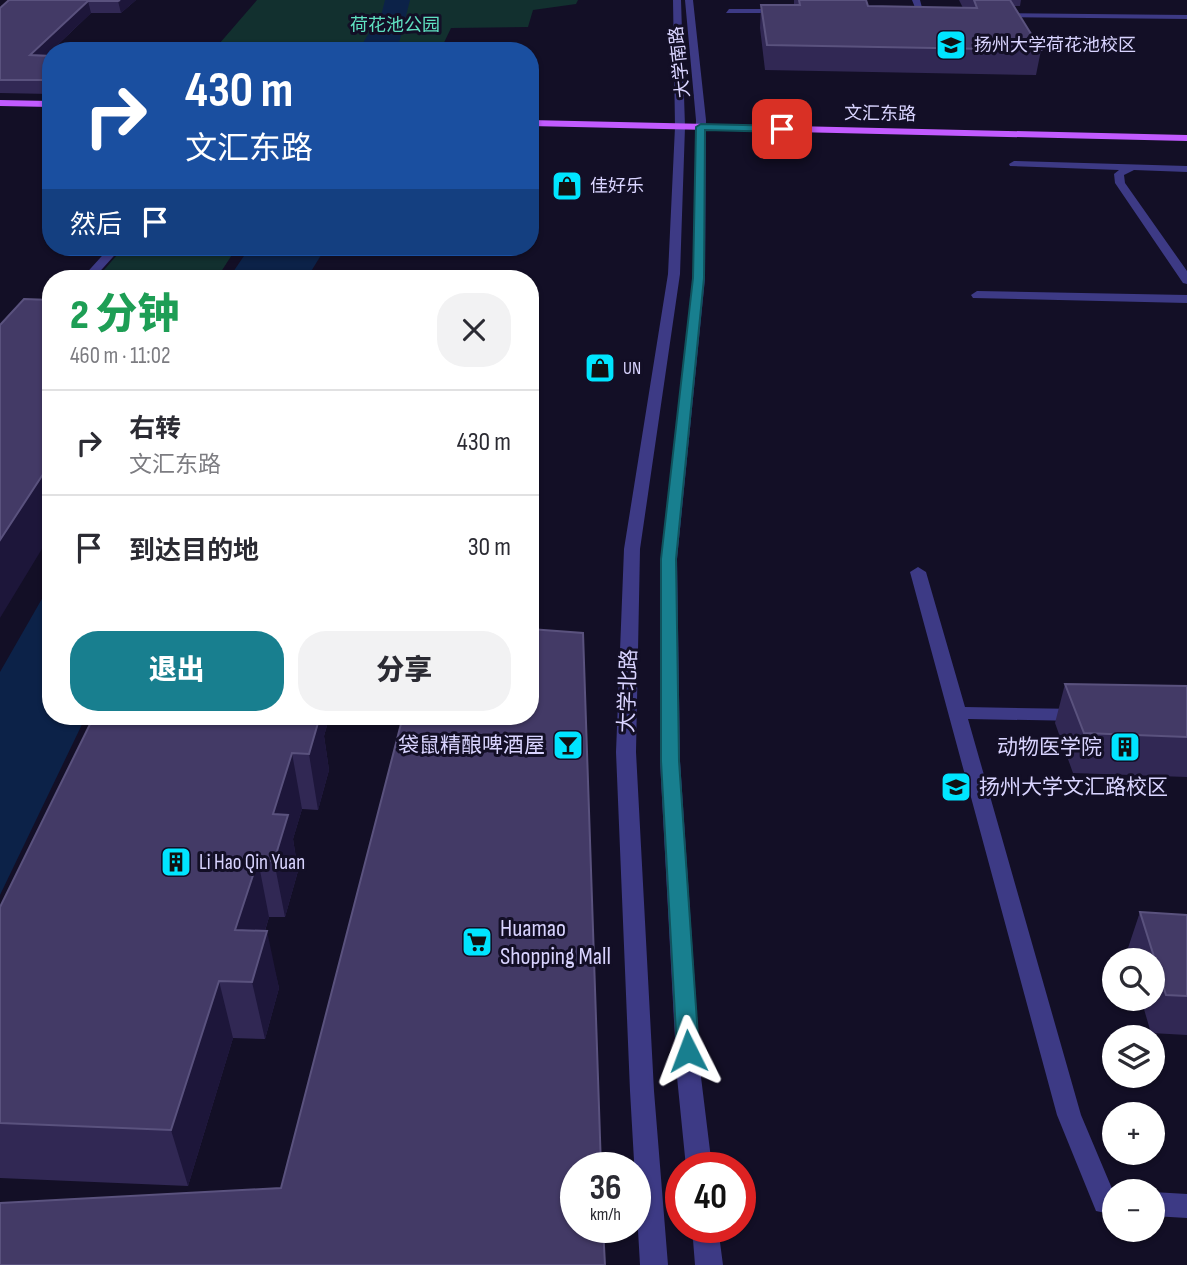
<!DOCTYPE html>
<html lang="zh">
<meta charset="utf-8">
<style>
body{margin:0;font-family:"Sofia Sans Condensed","Noto Sans SC",sans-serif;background:#f2f2f3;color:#2b2b33;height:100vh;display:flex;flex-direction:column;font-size:26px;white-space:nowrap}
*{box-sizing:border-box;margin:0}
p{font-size:23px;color:#7c7c81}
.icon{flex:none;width:38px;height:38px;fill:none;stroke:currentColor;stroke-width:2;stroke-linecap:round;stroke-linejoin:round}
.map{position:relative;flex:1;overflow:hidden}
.panel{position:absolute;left:42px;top:270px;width:497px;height:455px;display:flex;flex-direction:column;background:#fff;border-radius:28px;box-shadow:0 2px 5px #0004}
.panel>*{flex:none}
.top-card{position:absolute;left:42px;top:42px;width:497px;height:214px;border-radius:28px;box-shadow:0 2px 5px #0004;background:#1a4fa0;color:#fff;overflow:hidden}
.buttons{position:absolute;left:1102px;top:948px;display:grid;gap:14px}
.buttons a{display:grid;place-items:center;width:63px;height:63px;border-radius:50%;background:#fff;box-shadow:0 2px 5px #0004;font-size:35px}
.speed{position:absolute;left:560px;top:1152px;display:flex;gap:14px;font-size:35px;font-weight:700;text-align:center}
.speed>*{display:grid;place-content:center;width:91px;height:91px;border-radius:50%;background:#fff;box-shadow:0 2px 5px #0004;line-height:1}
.speed small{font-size:18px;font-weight:400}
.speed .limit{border:10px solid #d22;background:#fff;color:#111}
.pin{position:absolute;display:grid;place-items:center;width:60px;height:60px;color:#fff;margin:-30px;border-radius:14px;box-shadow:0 4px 10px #0006}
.me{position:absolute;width:77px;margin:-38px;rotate:357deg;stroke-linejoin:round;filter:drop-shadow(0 0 5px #0008)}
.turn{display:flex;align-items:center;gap:24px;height:147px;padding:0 28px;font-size:32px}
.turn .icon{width:91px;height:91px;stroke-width:2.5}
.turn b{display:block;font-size:49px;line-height:60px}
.then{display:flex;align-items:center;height:66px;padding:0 28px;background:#0003;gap:14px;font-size:26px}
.round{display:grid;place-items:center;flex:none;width:74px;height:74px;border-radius:28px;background:#f2f2f3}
.head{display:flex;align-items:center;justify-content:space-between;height:119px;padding:0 28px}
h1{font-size:42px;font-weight:800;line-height:52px;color:#1e9e55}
.primary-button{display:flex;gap:14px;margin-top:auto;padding:14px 28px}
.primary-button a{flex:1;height:80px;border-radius:28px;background:#187f8f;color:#fff;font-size:28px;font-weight:800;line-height:80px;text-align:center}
.primary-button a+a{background:#f2f2f3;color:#2b2b33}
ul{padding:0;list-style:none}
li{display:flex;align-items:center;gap:21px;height:105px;padding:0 28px;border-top:2px solid #e1e1e2}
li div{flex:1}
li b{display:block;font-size:26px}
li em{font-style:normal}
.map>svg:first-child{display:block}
.green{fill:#12302f}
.water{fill:#0c2248}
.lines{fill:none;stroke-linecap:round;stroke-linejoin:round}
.minor{fill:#3d3a85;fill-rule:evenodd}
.major{fill:#c25bff;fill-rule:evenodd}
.wall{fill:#312854}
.shaded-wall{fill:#1d163a}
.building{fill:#433a66;stroke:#5a527e;stroke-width:2}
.route{fill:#187f8f;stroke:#10535d;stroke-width:2}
.labels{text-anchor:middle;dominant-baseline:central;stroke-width:6;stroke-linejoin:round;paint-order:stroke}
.far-park-label{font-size:18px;fill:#5fe0c0;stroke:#130f26}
.far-poi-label{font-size:18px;fill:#d9d4ff;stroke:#130f26;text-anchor:start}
.far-street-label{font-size:18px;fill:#d9d4ff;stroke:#130f26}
.street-label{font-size:21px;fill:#d9d4ff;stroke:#130f26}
.poi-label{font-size:21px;fill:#d9d4ff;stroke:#130f26;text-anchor:end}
.near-poi-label{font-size:24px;fill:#d9d4ff;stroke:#130f26;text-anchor:start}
</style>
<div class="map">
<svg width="1187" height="1265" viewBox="0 0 1187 1265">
<rect width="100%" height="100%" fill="#130f26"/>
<!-- green -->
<path class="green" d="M257,0H578L576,4L533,10L528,27L451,28L440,51H213Z
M124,247H237L217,278H97Z"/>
<!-- water -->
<path class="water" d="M385,0H410L397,51H358L382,12Z
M250,247H326L307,278H229Z
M51,583V716H86L0,895V672Z"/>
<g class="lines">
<!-- minor -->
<path class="minor" d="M673,0H681L685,127L680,274L640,549L636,752L654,1091L668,1265H640L630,1091L616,752L624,549L668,274L675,127Z
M685,0H693L706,120L705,278L677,559L680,761L701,1077L712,1167H686L677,1077L660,761L661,559L693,278L696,120Z
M912,0H920L924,15H918Z
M729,9H785L789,11L785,13H726Z
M998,13L1187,15V19L995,17Z
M1014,161L1187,166V172L1134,170L1124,175L1125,183L1187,271V284L1183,283L1115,183L1114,174L1119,170L1010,166L1009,164Z
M110,247H122L94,278H82Z
M977,291L1187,295V303L973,298L971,295Z
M918,567L926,572L965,707L1080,709L1087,711L1089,715L1087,719L1080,721L968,719L1081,1115L1113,1191L1117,1192H1115V1215L1096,1211L1057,1115L910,572Z
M1153,1192L1187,1194V1218L1153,1216Z
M692,1227H718L723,1265H695Z"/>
<!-- major -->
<path class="major" d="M0,100L51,101V107L0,106Z
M530,120L1187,135V141L530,126Z"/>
</g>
<!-- wall -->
<path class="wall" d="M9,0H136L121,13H91L46,56H51V94L0,93V8Z
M794,0H866L868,6L963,8L959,0H1021L1020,6H1014L1041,50L1036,75L765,70L760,28L761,5H794Z
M1065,684L1187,686V777L1073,773L1055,723Z
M94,716H341L339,722H328L324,736L329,770L318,810L302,809L293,839L298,871L285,917H269L265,931L279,988L265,1039L233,1038L188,1186L0,1178V907Z
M1140,912L1187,915V1035L1151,1033L1141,999H1153V961H1130L1127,951Z"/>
<!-- shaded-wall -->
<path class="shaded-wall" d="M120,0H136L121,13L118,1Z
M88,1L91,13L33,68L30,55Z
M51,462V534L0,618V540Z
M305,716H327L328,722L324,736L329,770L318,810L309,754Z
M292,753L302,809L293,839L298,871L285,917L274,861L273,814Z
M258,860L269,917L249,982L235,930Z
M267,931L279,988L265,1039L252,982Z
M219,981L233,1038L188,1186L171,1130Z"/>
<!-- building -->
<path class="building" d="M9,0H120L118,1H88L30,55L51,56V80H0V8Z
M799,0H866L868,6L977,8L974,0H1010L1041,50L767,45L761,5H800Z
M24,299L51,300V462L0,540V325Z
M530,629L583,633L601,1167H576V1227H603L605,1265H0V1203L281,1188L403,716H530Z
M1065,684L1187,686V737L1084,733Z
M94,716H320L309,754L292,753L273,814L288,815L274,861L258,860L235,930L267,931L252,982L219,981L171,1130L0,1123V907Z
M1140,912L1187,915V996L1166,995Z"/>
<!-- route -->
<path class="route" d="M701,124L782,126L786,129L782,132L705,130L704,278L676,559L679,761L699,1051L695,1057L688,1060L680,1057L677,1051L661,761V559L693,278L696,127Z"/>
<!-- icons -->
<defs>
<g id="university-square" transform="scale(1.575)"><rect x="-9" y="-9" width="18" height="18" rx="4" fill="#00e5ff" stroke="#130f26"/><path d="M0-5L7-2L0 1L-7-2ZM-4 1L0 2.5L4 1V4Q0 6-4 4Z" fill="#111"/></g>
<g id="shop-square" transform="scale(1.575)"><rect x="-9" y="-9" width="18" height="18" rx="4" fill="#00e5ff" stroke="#130f26"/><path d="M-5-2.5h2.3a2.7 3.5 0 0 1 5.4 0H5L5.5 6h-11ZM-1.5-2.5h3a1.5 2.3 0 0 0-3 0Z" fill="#111"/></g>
<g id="bar-square" transform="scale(1.575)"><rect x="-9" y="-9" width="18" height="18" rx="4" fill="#00e5ff" stroke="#130f26"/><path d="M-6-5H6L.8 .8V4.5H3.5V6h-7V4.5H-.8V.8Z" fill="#111"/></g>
<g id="building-square" transform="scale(1.575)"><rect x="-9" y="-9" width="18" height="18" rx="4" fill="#00e5ff" stroke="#130f26"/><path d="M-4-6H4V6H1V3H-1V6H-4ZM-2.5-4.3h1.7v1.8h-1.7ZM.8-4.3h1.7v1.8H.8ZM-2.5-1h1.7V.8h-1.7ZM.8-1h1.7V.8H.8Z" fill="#111"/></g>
<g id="supermarket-square" transform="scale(1.575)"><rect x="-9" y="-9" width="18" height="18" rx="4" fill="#00e5ff" stroke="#130f26"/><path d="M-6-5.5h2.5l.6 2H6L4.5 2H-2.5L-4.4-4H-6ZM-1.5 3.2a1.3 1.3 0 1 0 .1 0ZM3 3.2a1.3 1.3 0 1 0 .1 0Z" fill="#111"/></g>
</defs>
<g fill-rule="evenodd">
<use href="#university-square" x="951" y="45"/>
<use href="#shop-square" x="567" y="186"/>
<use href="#shop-square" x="600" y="368"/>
<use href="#bar-square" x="568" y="745"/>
<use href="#building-square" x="1125" y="747"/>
<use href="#university-square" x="956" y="787"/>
<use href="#building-square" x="176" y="862"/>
<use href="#supermarket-square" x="477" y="942"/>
</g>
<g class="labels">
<!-- far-park labels -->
<g class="far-park-label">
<text x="395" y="25">荷花池公园</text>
</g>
<!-- far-poi labels -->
<g class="far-poi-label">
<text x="974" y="45">扬州大学荷花池校区</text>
<text x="590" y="186">佳好乐</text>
<text x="623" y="368">UN</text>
</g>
<!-- far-street labels -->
<g class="far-street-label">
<text transform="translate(680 62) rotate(-96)">大学南路</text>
<text transform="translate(880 114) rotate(1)">文汇东路</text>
</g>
<!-- street labels -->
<g class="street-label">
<text transform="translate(628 691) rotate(-88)">大学北路</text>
</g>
<!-- poi labels -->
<g class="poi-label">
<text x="545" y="745">袋鼠精酿啤酒屋</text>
<text x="1102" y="747">动物医学院</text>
<text x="979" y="787" text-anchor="start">扬州大学文汇路校区</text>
<text x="199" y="862" text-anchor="start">Li Hao Qin Yuan</text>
</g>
<!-- near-poi labels -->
<g class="near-poi-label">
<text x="500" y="928">Huamao<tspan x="500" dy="28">Shopping Mall</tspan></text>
</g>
</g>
</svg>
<div class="buttons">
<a><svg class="icon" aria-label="search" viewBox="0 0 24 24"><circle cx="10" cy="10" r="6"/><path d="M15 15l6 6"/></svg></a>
<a><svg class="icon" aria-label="layers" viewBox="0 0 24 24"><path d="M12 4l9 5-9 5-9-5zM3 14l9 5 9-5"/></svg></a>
<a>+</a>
<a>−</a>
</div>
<div class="speed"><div>36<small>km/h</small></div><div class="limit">40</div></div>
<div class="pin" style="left:782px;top:129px;background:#d93025"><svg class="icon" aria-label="arrive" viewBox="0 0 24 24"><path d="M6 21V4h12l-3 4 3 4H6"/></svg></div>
<svg class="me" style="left:688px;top:1051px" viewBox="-20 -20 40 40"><path d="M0-17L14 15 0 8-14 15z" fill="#187f8f" stroke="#fff" stroke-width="4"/></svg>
<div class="top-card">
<div class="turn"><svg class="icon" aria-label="right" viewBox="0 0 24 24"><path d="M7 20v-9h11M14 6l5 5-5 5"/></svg><div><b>430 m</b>文汇东路</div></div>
<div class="then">然后<svg class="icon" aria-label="arrive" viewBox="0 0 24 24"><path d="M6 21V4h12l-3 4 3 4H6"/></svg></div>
</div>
<section class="panel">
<div class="head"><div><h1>2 分钟</h1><p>460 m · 11:02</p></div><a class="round"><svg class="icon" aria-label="close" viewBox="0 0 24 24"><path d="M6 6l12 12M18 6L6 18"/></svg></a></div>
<ul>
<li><svg class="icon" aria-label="right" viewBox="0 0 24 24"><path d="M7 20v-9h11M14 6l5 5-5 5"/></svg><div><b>右转</b><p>文汇东路</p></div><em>430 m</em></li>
<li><svg class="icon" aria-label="arrive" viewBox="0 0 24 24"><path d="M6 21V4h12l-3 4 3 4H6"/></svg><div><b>到达目的地</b></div><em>30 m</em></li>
</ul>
<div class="primary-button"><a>退出</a><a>分享</a></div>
</section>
</div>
